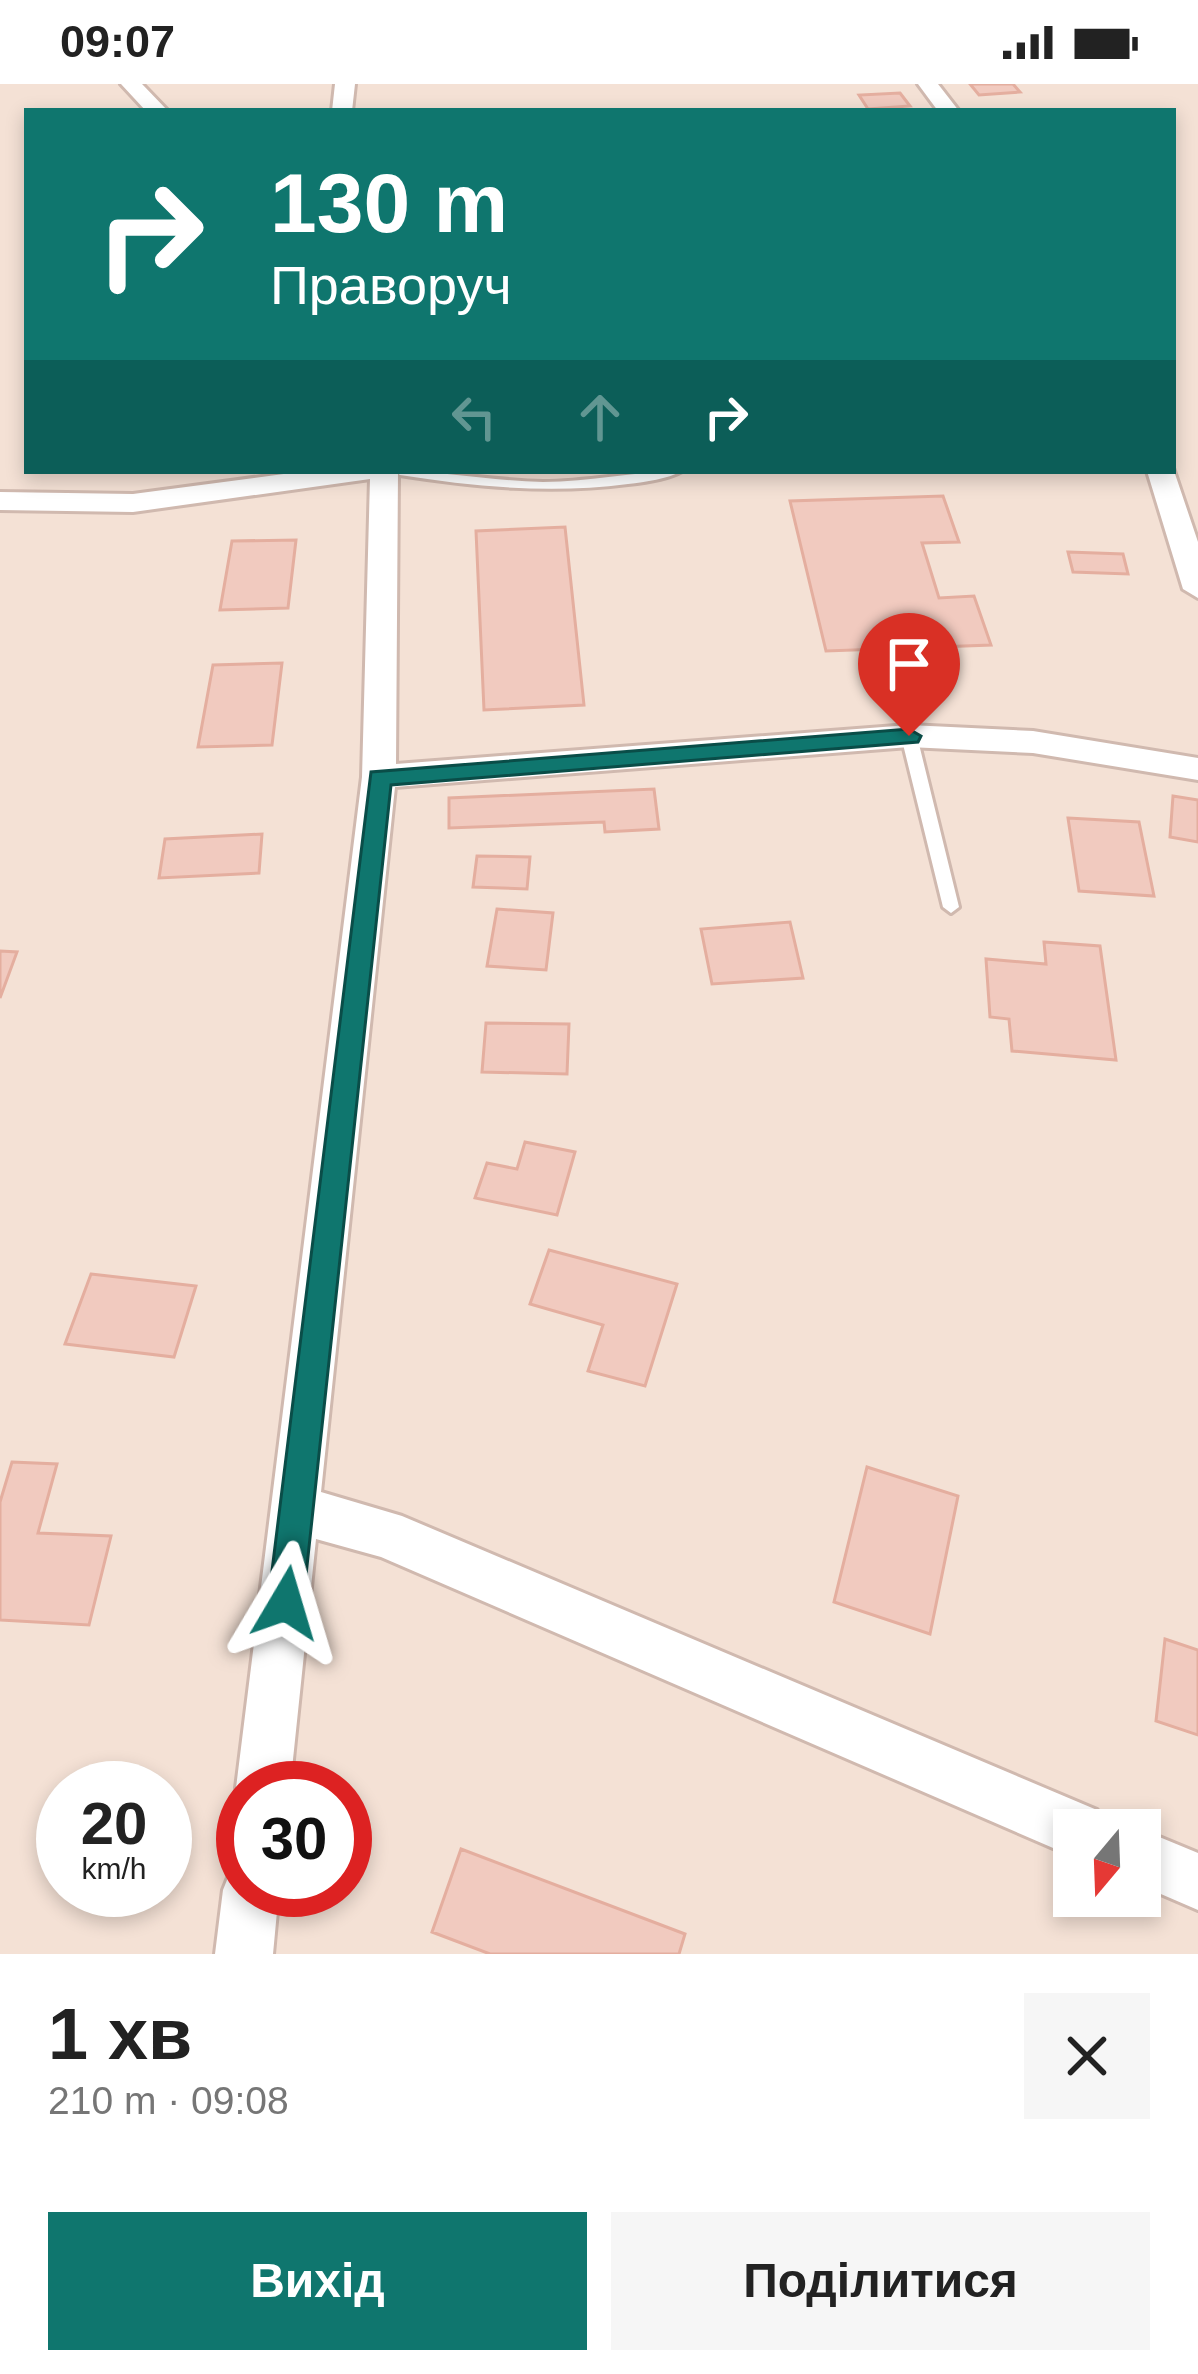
<!DOCTYPE html>
<html lang="uk">
<meta charset="utf-8">
<style>
body{margin:0;font-family:Arial,sans-serif;background:#f6f6f6;color:#222;height:100vh;display:flex;flex-direction:column;font-size:45px;white-space:nowrap}
*{box-sizing:border-box;margin:0}
p{font-size:39px;color:#767676}
.icon{flex:none;width:66px;height:66px;fill:none;stroke:currentColor;stroke-width:2;stroke-linecap:round;stroke-linejoin:round}
.map{position:relative;height:1870px;overflow:hidden}
.sheet{display:flex;flex-direction:column;background:#fff;flex:1}
.sheet>*{flex:none}
.guide{position:absolute;left:24px;top:24px;width:1152px;height:366px;border-radius:0px;box-shadow:0 6px 18px #0003;background:#0f766e;color:#fff;overflow:hidden}
.needle{width:78px;rotate:199deg}
.controls{position:absolute;left:1053px;top:1725px;display:grid;gap:24px}
.controls a{display:grid;place-items:center;width:108px;height:108px;border-radius:0px;background:#fff;box-shadow:0 6px 18px #0003;font-size:60px}
.speed{position:absolute;left:36px;top:1677px;display:flex;gap:24px;font-size:60px;font-weight:700;text-align:center}
.speed>*{display:grid;place-content:center;width:156px;height:156px;border-radius:50%;background:#fff;box-shadow:0 6px 18px #0003;line-height:1}
.speed small{font-size:30px;font-weight:400}
.speed .limit{border:18px solid #d22;background:#fff;color:#111}
.pin{position:absolute;display:grid;place-items:center;width:102px;height:102px;color:#fff;margin:-123px -51px;border-radius:50% 50% 50% 0;rotate:-45deg;box-shadow:0 0 12px #0007}
.pin .icon{rotate:45deg}
.me{position:absolute;width:132px;margin:-66px;rotate:7deg;stroke-linejoin:round;filter:drop-shadow(0 0 9px #0008)}
.turn{display:flex;align-items:center;gap:42px;height:252px;padding:0 48px;font-size:54px}
.turn .icon{width:156px;height:156px;stroke-width:2.5}
.turn b{display:block;font-size:84px;line-height:102px}
.lanes{display:flex;align-items:center;height:114px;padding:0 48px;background:#0003;justify-content:center;gap:60px;direction:ltr}
.lanes .off{opacity:.35}
.round{display:grid;place-items:center;flex:none;width:126px;height:126px;border-radius:0px;background:#f6f6f6}
.head{display:flex;align-items:center;justify-content:space-between;height:204px;padding:0 48px}
h1{font-size:72px;font-weight:700;line-height:90px}
.primary-button{display:flex;gap:24px;margin-top:auto;padding:24px 48px}
.primary-button a{flex:1;height:138px;border-radius:0px;background:#0f766e;color:#fff;font-size:48px;font-weight:700;line-height:138px;text-align:center}
.primary-button a+a{background:#f6f6f6;color:#222}
.status{display:flex;justify-content:space-between;align-items:center;height:84px;padding:0 60px;background:#fff;direction:ltr}
.status svg{height:33px;fill:currentColor}
.map>svg:first-child{display:block}
.residential{fill:#f4e1d5;fill-rule:evenodd}
.building{fill:#f1cabf;stroke:#e4ae9f;stroke-width:3}
.lines{fill:none;stroke-linecap:round;stroke-linejoin:round}
.service-casing{stroke:#d0b9af;stroke-width:6}
.minor-casing{stroke:#d0b9af;stroke-width:6}
.service{fill:#fff;fill-rule:evenodd}
.minor{fill:#fff;fill-rule:evenodd}
.route{fill:#0f766e;stroke:#0a4d48;stroke-width:3}
</style>
<div class="status"><b>09:07</b><svg viewBox="0 0 49 12"><path d="M0 12V9h3v3zM5 12V6h3v6zM10 12V3h3v9zM15 12V0h3v12zM26 1h20v11H26zM47 4h2v5h-2z"/></svg></div>
<div class="map">
<svg width="1198" height="1870" viewBox="0 0 1198 1870">
<rect width="100%" height="100%" fill="#fcf0e7"/>
<!-- residential -->
<path class="residential" d="M0,0H1198V1870H0ZM27,27H1173V387H27ZM63,1704H165V1806H63ZM243,1704H345V1806H243ZM1074,1746H1140V1812H1074Z"/>
<!-- building -->
<path class="building" d="M970,0H1013L1020,8L979,11Z
M900,9L910,22L868,25L859,11Z
M943,412L959,458L922,459L939,514L974,512L991,561L826,567L790,417Z
M565,443L584,621L484,626L476,447Z
M296,456L288,524L220,526L232,457Z
M1068,468L1123,470L1128,490L1073,488Z
M282,579L272,661L198,663L213,581Z
M654,705L659,745L605,748L604,738L449,744V714Z
M1173,712L1198,716V758L1170,753Z
M1068,734L1139,738L1154,812L1079,807Z
M262,750L259,789L159,794L165,755Z
M477,772L530,773L527,805L473,803Z
M497,825L553,829L546,886L487,882Z
M790,838L803,894L712,900L701,845Z
M1044,858L1100,862L1116,976L1012,967L1009,935L990,933L986,875L1046,880Z
M0,867L17,868L0,914Z
M486,939L569,940L567,990L482,988Z
M525,1058L575,1068L557,1131L475,1114L487,1079L517,1085Z
M549,1166L677,1200L645,1302L588,1287L603,1241L530,1220Z
M91,1190L196,1202L174,1273L65,1260Z
M12,1378L57,1380L38,1449L111,1452L89,1541L0,1536V1418Z
M867,1383L958,1412L930,1550L834,1518Z
M1165,1555L1198,1566V1651L1156,1637Z
M461,1765L685,1850L679,1870H490L432,1848Z"/>
<g class="lines">
<!-- service casing -->
<g class="service-casing">
<path id="service" d="M394,387C444,387 493,397 543,398C590,398 636,387 682,387C667,395 646,398 628,400C551,410 476,403 400,391Z
M909,647L917,652L959,823L951,829L943,823L901,652Z"/>
</g>
<!-- minor casing -->
<g class="minor-casing">
<path id="minor" d="M121,0H142L168,27H146Z
M335,0H355L352,27H332Z
M918,0H938L959,27H938Z
M1173,384L1198,458V514L1183,505L1147,387Z
M306,387H398L396,680L909,641L1033,647L1198,674V696L1033,669L909,663L395,703L321,1408L402,1432L1097,1726L1105,1746H1074V1773L381,1473L316,1455L290,1704H243V1722L236,1704L362,693L370,395L133,428L0,426V408L133,410Z
M1140,1745L1198,1769V1826L1140,1801Z
M243,1781V1806H279L273,1870H215L223,1806L231,1786Z"/>
</g>
<!-- service -->
<use href="#service" class="service"/>
<!-- minor -->
<use href="#minor" class="minor"/>
</g>
<!-- route -->
<path class="route" d="M909,645L921,652L918,658L391,701L303,1519L298,1531L286,1536L273,1531L268,1519L371,688Z"/>
</svg>
<div class="controls">
<a><svg class="needle" viewBox="-14 -14 28 28"><path d="M0-13l5 13h-10z" fill="#e53935"/><path d="M0 13l5-13h-10z" fill="#767676"/></svg></a>
</div>
<div class="speed"><div>20<small>km/h</small></div><div class="limit">30</div></div>
<div class="pin" style="left:909px;top:652px;background:#d93025"><svg class="icon" aria-label="arrive" viewBox="0 0 24 24"><path d="M6 21V4h12l-3 4 3 4H6"/></svg></div>
<svg class="me" style="left:286px;top:1519px" viewBox="-20 -20 40 40"><path d="M0-17L14 15 0 8-14 15z" fill="#0f766e" stroke="#fff" stroke-width="4"/></svg>
<div class="guide">
<div class="turn"><svg class="icon" aria-label="right" viewBox="0 0 24 24"><path d="M7 20v-9h11M14 6l5 5-5 5"/></svg><div><b>130 m</b>Праворуч</div></div>
<div class="lanes"><svg class="icon off" aria-label="left" viewBox="0 0 24 24"><path d="M17 20v-9H6M10 6l-5 5 5 5"/></svg><svg class="icon off" aria-label="ahead" viewBox="0 0 24 24"><path d="M12 20V5M6 11l6-6 6 6"/></svg><svg class="icon" aria-label="right" viewBox="0 0 24 24"><path d="M7 20v-9h11M14 6l5 5-5 5"/></svg></div>
</div>
</div>
<section class="sheet">
<div class="head"><div><h1>1 хв</h1><p>210 m · 09:08</p></div><a class="round"><svg class="icon" aria-label="close" viewBox="0 0 24 24"><path d="M6 6l12 12M18 6L6 18"/></svg></a></div>
<div class="primary-button"><a>Вихід</a><a>Поділитися</a></div>
</section>
